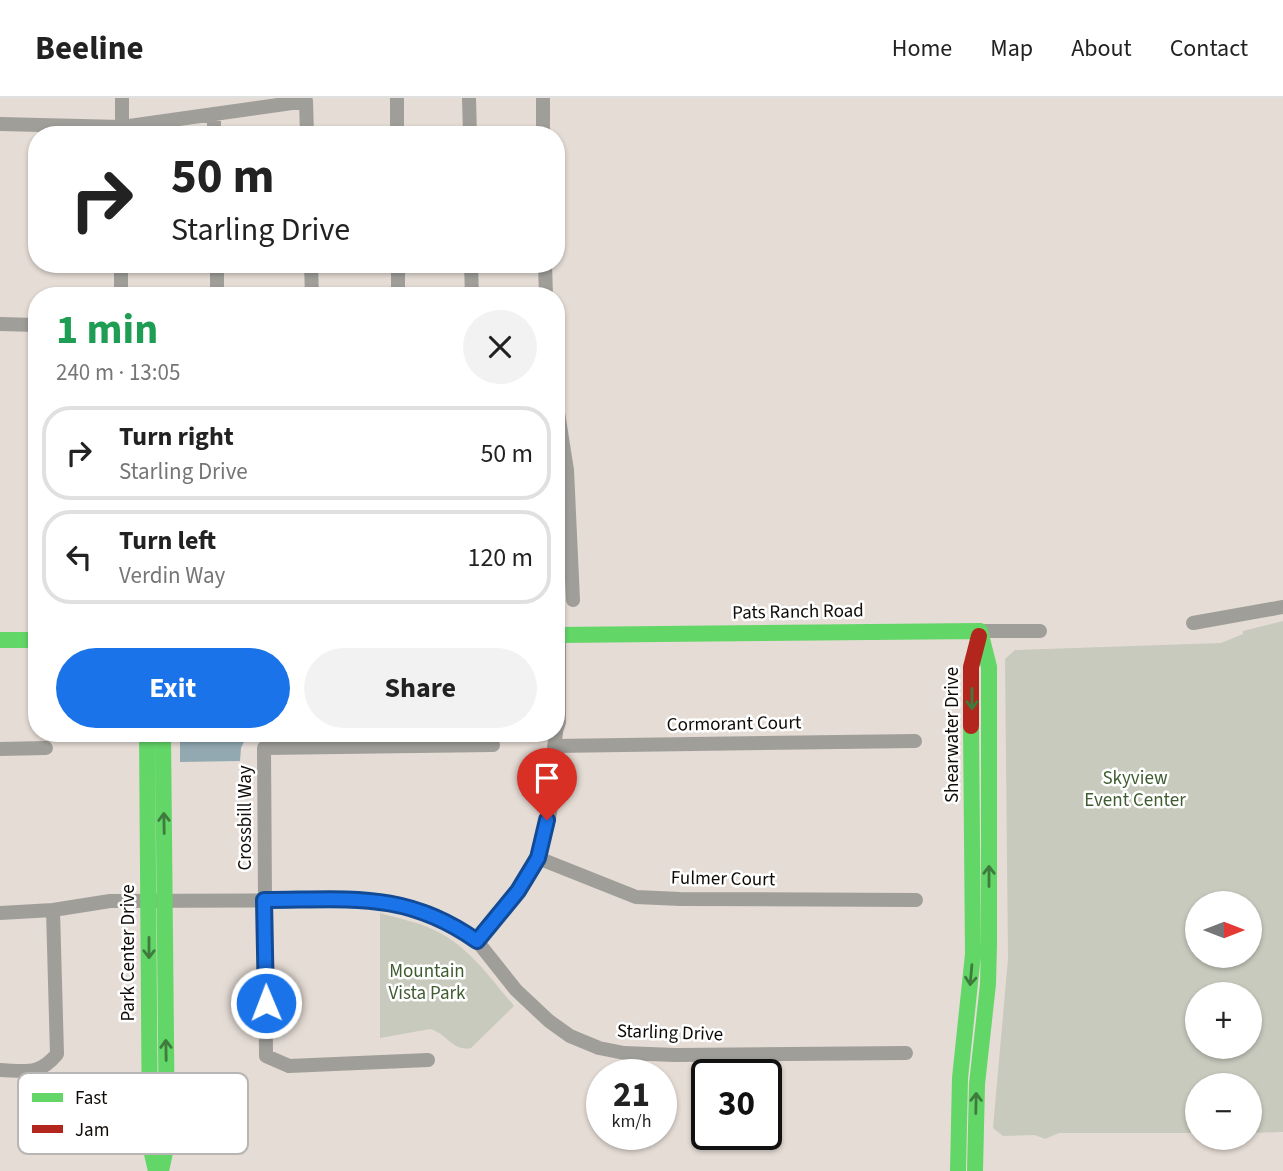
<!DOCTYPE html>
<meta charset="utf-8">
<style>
body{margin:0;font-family:"Source Sans 3",sans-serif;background:#f2f2f2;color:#222;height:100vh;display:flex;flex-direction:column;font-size:26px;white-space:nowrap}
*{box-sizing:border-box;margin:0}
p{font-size:23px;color:#767676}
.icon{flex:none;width:38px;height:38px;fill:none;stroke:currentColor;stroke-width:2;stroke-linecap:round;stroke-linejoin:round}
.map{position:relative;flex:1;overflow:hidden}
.panel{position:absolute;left:28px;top:189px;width:537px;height:455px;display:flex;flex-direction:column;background:#fff;border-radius:28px;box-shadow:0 2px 5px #0004}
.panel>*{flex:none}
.guide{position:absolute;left:28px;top:28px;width:537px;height:147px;border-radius:28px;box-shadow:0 2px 5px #0004;background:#fff;color:#222;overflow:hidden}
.needle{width:46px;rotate:90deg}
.tools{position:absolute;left:1185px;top:793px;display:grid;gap:14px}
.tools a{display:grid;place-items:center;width:77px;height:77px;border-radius:50%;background:#fff;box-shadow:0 2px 5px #0004;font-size:35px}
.speed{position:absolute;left:586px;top:961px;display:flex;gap:14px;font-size:35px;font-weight:700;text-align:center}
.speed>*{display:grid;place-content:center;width:91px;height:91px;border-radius:50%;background:#fff;box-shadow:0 2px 5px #0004;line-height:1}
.speed small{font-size:18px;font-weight:400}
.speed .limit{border:4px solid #111;border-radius:10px;background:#fff;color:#111}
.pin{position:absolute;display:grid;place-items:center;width:60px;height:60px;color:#fff;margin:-72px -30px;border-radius:50% 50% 50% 0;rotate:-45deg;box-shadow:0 0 7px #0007}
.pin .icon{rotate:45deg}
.me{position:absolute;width:77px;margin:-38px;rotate:359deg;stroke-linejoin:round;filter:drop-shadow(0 0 5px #0008)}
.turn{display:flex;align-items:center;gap:24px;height:147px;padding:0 28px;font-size:32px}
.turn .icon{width:91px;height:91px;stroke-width:2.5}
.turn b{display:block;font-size:49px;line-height:60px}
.round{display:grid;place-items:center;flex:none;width:74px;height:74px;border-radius:37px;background:#f2f2f2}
.headline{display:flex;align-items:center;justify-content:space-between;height:119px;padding:0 28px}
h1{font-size:42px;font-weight:700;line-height:52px;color:#1e9e55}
.action{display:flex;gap:14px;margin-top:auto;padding:14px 28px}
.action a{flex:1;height:80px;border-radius:42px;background:#1a73e8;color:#fff;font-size:28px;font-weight:700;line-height:80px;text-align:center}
.action a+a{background:#f2f2f2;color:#222}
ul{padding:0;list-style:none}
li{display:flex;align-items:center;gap:21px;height:94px;margin:0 14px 10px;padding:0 14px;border:4px solid #e0e0e0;border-radius:28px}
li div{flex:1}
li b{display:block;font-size:26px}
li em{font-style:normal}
header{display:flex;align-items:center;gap:42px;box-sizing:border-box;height:98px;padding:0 35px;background:#fff;border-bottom:2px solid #e0e0e0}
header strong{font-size:33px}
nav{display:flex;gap:38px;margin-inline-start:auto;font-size:24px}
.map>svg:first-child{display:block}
.green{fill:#c8cabe;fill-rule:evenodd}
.water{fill:#92a9b1}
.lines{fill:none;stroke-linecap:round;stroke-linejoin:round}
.street{stroke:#a09e99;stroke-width:14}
.fast{stroke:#63d668;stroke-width:16}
.jam{stroke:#b3261e;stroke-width:16}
.oneway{stroke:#3e7b3c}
.route-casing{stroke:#114b97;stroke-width:18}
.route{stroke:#1a73e8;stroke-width:12}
.labels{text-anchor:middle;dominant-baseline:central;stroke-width:5;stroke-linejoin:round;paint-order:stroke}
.street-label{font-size:19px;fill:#100b07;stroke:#fff}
.park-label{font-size:19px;fill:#3f5c30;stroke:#fff}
.key{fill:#fff;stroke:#b7b6b5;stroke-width:2}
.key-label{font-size:19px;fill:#100b07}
</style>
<header>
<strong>Beeline</strong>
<nav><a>Home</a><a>Map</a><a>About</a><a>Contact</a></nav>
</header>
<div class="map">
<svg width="1283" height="1073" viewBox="0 0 1283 1073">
<rect width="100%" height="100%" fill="#e5dcd5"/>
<!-- green -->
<path class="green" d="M1283,523V1034L1250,1035V987H1197V1035H1059L1045,1041L1035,1037L1003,1038L993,1030L1008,861L1005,561L1015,552L1221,545L1243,536V533ZM1197,805H1250V858H1197ZM1197,896H1250V948H1197Z
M380,815C401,821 423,825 442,836C472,853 492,882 514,908L471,950C452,954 447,935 430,931L380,940Z"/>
<!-- water -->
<path class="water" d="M180,635H248L241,650L240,663L180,664Z"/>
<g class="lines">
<!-- street -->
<path class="street" d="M397,0V37
M469,0L470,37
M543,0V37
M214,16V37
M0,26L122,29L306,3L307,37
M122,37V0
M217,166V198
M311,166L312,198
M398,166V198
M471,166L472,198
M545,166L546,198
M121,198V166
M0,226L37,227
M556,302L567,372L573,502
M1193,525L1283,509
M980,533H1040
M556,633L559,624V537
M554,648L915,643
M0,651L46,650
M538,760L636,799L680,801L916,802
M0,815L53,812L110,803L372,802L428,814L452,826L477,843L516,892L549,923L570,938L599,950L624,955L675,957L906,955
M477,843C515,796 545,764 552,701C554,679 552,657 556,635
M428,962L289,968L266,958L264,650L493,647
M0,972C26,973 39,978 57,956L53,812"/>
<!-- fast -->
<path class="fast" d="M556,537L980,533
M0,542H37
M147,635L150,1047L156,1073
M161,1073L167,1045L163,635
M958,1073L960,980L973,856L971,628
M975,1073L977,986L988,886L989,846V569L980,533"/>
<!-- jam -->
<path class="jam" d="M971,628V569L979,538"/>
</g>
<!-- one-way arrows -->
<defs><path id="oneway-shaft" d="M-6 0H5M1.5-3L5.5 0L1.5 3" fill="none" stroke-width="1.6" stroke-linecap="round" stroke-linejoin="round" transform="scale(1.75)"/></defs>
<g class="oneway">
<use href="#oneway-shaft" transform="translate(972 601) rotate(90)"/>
<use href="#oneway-shaft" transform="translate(164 725) rotate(-91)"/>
<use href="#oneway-shaft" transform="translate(989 778) rotate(-90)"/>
<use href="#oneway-shaft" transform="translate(149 850) rotate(90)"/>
<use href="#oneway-shaft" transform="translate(971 877) rotate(95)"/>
<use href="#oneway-shaft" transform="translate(166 952) rotate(-91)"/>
<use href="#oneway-shaft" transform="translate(976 1005) rotate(-89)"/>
</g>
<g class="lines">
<!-- route casing -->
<g class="route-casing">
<path id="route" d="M266,905L264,802C348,802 405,792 477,843L518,793L538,760L547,722"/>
</g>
<!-- route -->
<use href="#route" class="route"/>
</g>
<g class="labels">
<!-- street labels -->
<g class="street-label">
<text transform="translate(798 514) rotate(-1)">Pats Ranch Road</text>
<text transform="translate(734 626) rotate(-1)">Cormorant Court</text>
<text transform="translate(952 637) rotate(-90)">Shearwater Drive</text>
<text transform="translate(245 720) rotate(-90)">Crossbill Way</text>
<text transform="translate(723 781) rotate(1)">Fulmer Court</text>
<text transform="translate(128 855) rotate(-90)">Park Center Drive</text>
<text transform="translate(670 935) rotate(2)">Starling Drive</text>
</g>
<!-- park labels -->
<g class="park-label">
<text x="1135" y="680">Skyview<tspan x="1135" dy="22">Event Center</tspan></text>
<text x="427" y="873">Mountain<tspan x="427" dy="22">Vista Park</tspan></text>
</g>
</g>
<!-- legend -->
<rect x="18" y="975" width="230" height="81" rx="10" class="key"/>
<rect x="32" y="995" width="31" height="9" fill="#63d668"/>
<rect x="32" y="1027" width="31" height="8" fill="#b3261e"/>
<g class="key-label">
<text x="75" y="1006">Fast</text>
<text x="75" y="1038">Jam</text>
</g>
</svg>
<div class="tools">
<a><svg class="needle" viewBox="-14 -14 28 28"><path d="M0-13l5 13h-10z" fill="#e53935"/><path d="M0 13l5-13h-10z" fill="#767676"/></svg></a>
<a>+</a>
<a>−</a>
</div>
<div class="speed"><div>21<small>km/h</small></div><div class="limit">30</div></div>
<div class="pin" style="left:547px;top:722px;background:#d93025"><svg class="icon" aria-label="arrive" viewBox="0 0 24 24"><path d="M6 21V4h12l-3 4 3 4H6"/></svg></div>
<svg class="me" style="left:266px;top:905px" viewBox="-20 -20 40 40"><circle r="17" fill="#1a73e8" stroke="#fff" stroke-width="3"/><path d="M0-11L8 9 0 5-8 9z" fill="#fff"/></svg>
<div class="guide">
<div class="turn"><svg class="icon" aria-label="right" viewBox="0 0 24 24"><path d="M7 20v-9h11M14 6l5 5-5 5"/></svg><div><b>50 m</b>Starling Drive</div></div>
</div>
<section class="panel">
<div class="headline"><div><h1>1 min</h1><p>240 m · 13:05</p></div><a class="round"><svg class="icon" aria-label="close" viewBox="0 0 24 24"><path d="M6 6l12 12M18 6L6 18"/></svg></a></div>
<ul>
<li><svg class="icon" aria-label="right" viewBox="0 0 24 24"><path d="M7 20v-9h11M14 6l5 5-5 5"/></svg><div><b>Turn right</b><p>Starling Drive</p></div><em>50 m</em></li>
<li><svg class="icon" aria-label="left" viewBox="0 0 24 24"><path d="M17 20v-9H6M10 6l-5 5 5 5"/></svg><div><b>Turn left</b><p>Verdin Way</p></div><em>120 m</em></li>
</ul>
<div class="action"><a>Exit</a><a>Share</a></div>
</section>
</div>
